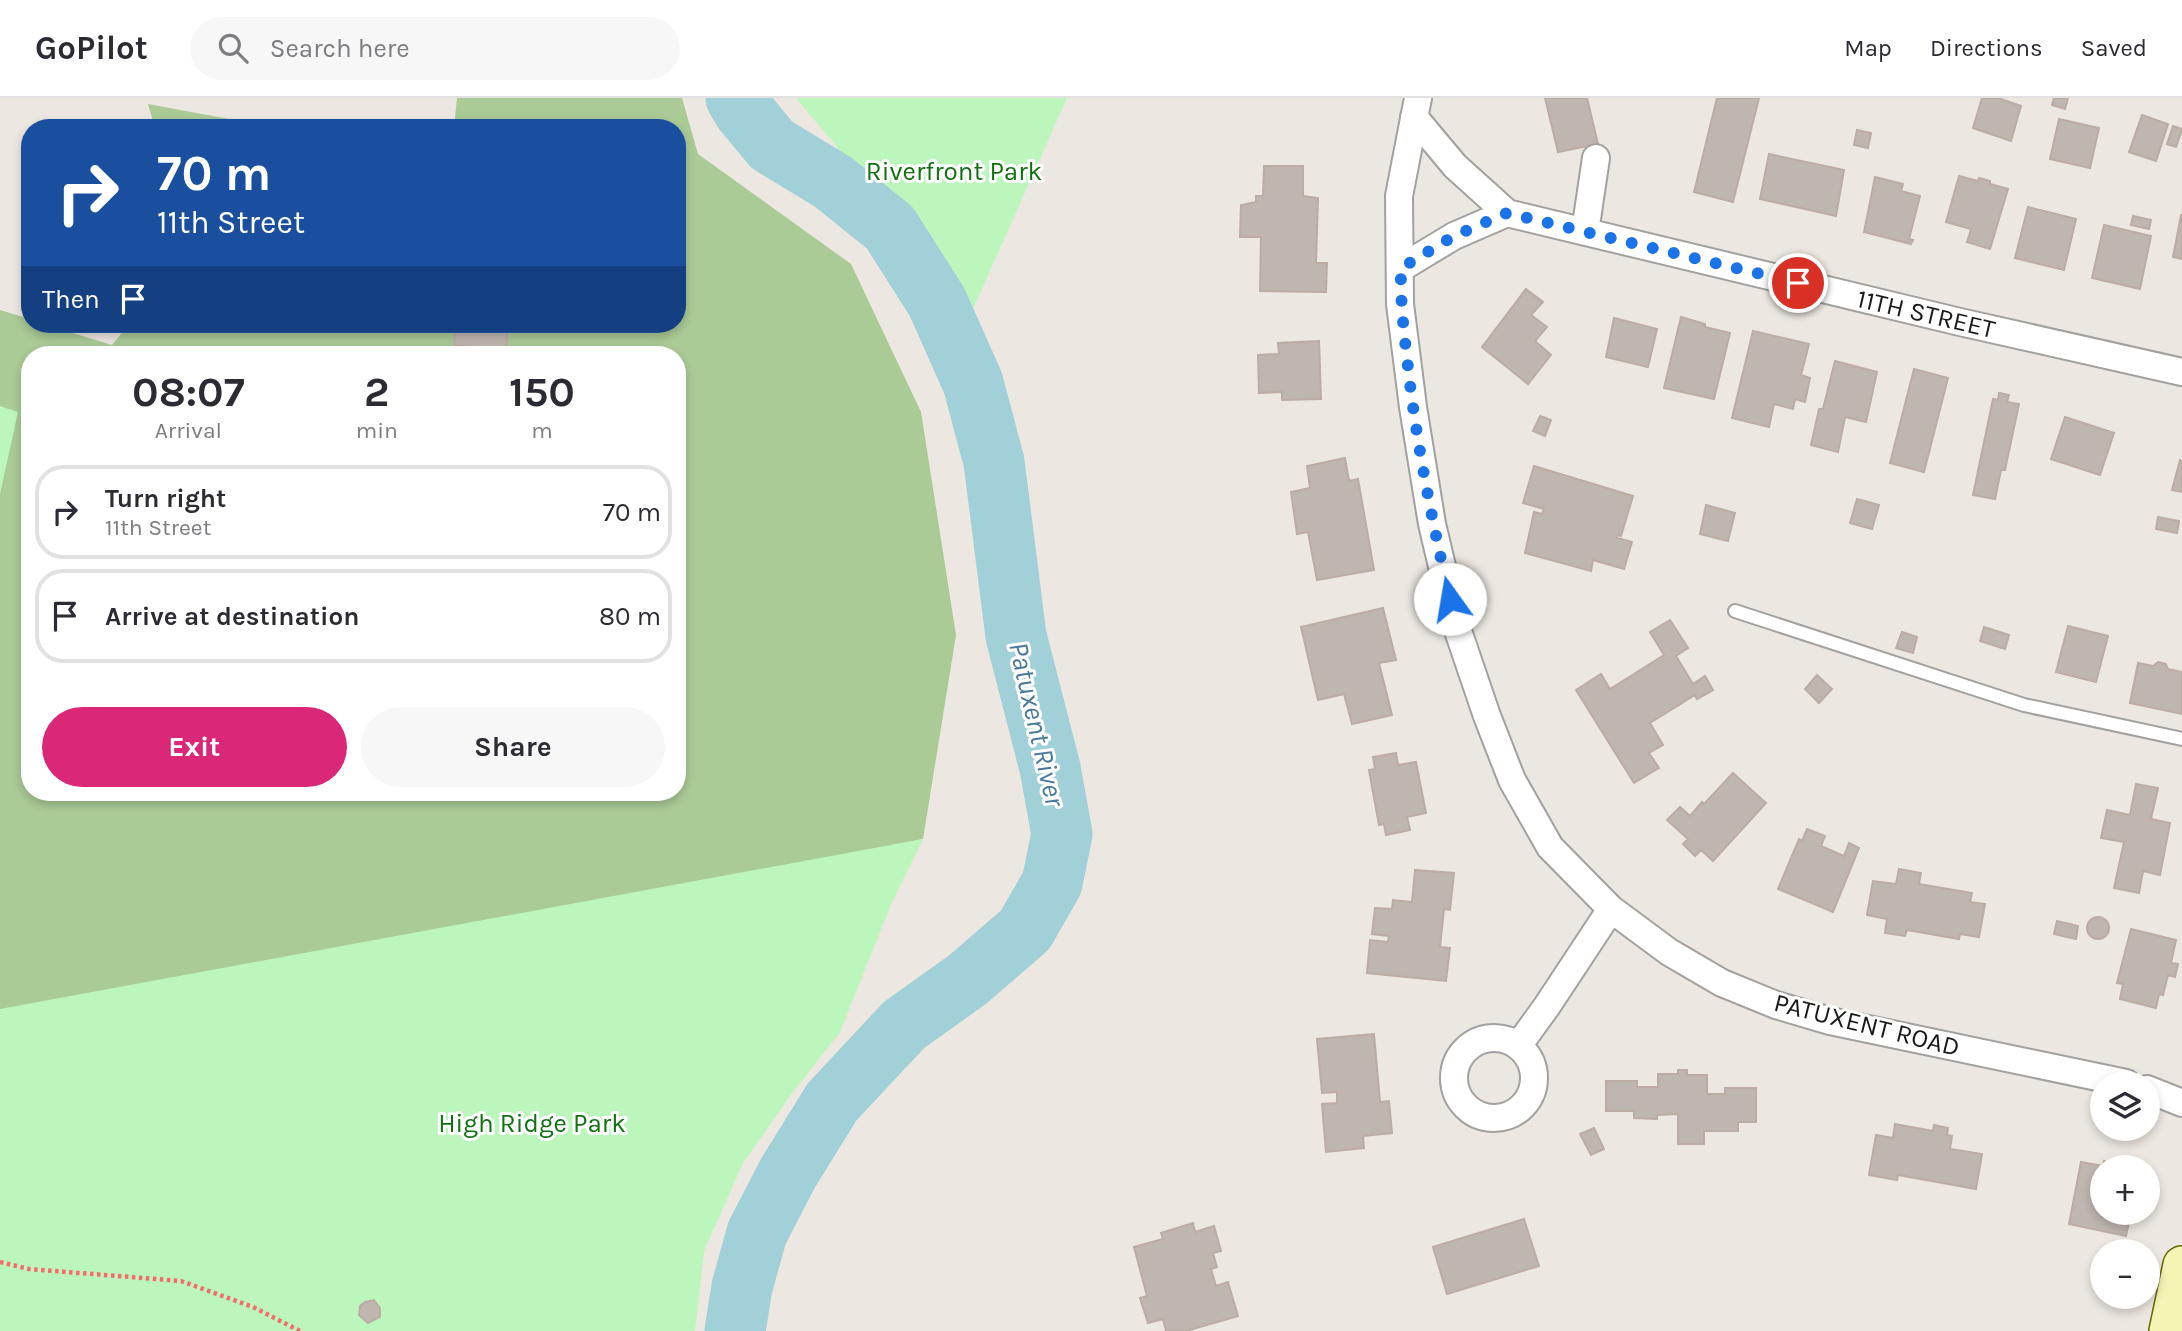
<!DOCTYPE html>
<meta charset="utf-8">
<style>
body{margin:0;font-family:Karla,sans-serif;background:#f7f7f7;color:#2b2b33;height:100vh;display:flex;flex-direction:column;font-size:26px;white-space:nowrap}
*{box-sizing:border-box;margin:0}
p{font-size:23px;color:#7c7c81}
.icon{flex:none;width:38px;height:38px;fill:none;stroke:currentColor;stroke-width:2;stroke-linecap:round;stroke-linejoin:round}
.map{position:relative;flex:1;overflow:hidden}
.drawer{position:absolute;left:21px;top:248px;width:665px;height:455px;display:flex;flex-direction:column;background:#fff;border-radius:28px;box-shadow:0 4px 10px #0003}
.drawer>*{flex:none}
.top-card{position:absolute;left:21px;top:21px;width:665px;height:214px;border-radius:28px;box-shadow:0 4px 10px #0003;background:#1a4fa0;color:#fff;overflow:hidden}
.tools{position:absolute;left:2090px;top:973px;display:grid;gap:14px}
.tools a{display:grid;place-items:center;width:70px;height:70px;border-radius:50%;background:#fff;box-shadow:0 4px 10px #0003;font-size:35px}
.pin{position:absolute;display:grid;place-items:center;width:60px;height:60px;color:#fff;margin:-30px;border:4px solid #fff;border-radius:50%;box-shadow:0 2px 7px #0007}
.me{position:absolute;width:77px;margin:-38px;rotate:347deg;stroke-linejoin:round;filter:drop-shadow(0 0 5px #0008)}
.turn{display:flex;align-items:center;gap:24px;height:147px;padding:0 21px;font-size:32px}
.turn .icon{width:91px;height:91px;stroke-width:2.5}
.turn b{display:block;font-size:49px;line-height:60px}
.then{display:flex;align-items:center;height:66px;padding:0 21px;background:#0003;gap:14px;font-size:26px}
.eta{display:flex;justify-content:space-evenly;align-items:center;height:119px;text-align:center}
.eta b{font-size:42px;font-weight:700;line-height:49px}
.primary-button{display:flex;gap:14px;margin-top:auto;padding:14px 21px}
.primary-button a{flex:1;height:80px;border-radius:42px;background:#db2777;color:#fff;font-size:28px;font-weight:700;line-height:80px;text-align:center}
.primary-button a+a{background:#f7f7f7;color:#2b2b33}
ul{padding:0;list-style:none}
li{display:flex;align-items:center;gap:21px;height:94px;margin:0 14px 10px;padding:0 7px;border:4px solid #e1e1e2;border-radius:28px}
li div{flex:1}
li b{display:block;font-size:26px}
li em{font-style:normal}
header{display:flex;align-items:center;gap:42px;box-sizing:border-box;height:98px;padding:0 35px;background:#fff;border-bottom:2px solid #e1e1e2}
header strong{font-size:33px}
nav{display:flex;gap:38px;margin-inline-start:auto;font-size:24px}
.search{width:490px;height:63px;background:#f7f7f7;display:flex;align-items:center;gap:18px;box-sizing:border-box;padding:0 24px;border-radius:38px;color:#7c7c81;font-size:26px}
.map>svg:first-child{display:block}
.forest{fill:#aaca96;fill-rule:evenodd}
.park{fill:#bdf6bd}
.lines{fill:none;stroke-linecap:round;stroke-linejoin:round}
.river{stroke:#a2d0d8;stroke-width:61}
.building{fill:#c0b6b0;stroke:#bcaca3;stroke-width:2}
.lane-casing{stroke:#a1a1a1;stroke-width:16}
.street-casing{stroke:#a1a1a1;stroke-width:30}
.secondary-casing{stroke:#676a09;stroke-width:40}
.path{stroke:#f36c6a;stroke-width:4.5;stroke-dasharray:3.5 3.5;stroke-linecap:butt}
.lane{stroke:#fff;stroke-width:12}
.street{stroke:#fff;stroke-width:26}
.secondary{stroke:#f6f4b4;stroke-width:37}
.route{stroke:#1a73e8;stroke-width:12;stroke-dasharray:0 21.6}
.labels{text-anchor:middle;dominant-baseline:central;stroke-width:6;stroke-linejoin:round;paint-order:stroke}
.park-label{font-size:26px;fill:#10710f;stroke:#fff}
.street-label{font-size:26px;fill:#1a1a1a;stroke:#fff}
.water-label{font-size:28px;font-style:italic;fill:#497a9d;stroke:#fff}
</style>
<header>
<strong>GoPilot</strong>
<div class="search"><svg class="icon" aria-label="search" viewBox="0 0 24 24"><circle cx="10" cy="10" r="6"/><path d="M15 15l6 6"/></svg>Search here</div>
<nav><a>Map</a><a>Directions</a><a>Saved</a></nav>
</header>
<div class="map">
<svg width="2182" height="1233" viewBox="0 0 2182 1233">
<rect width="100%" height="100%" fill="#ece7e0"/>
<!-- forest -->
<path class="forest" d="M457,0H682L698,56L851,166L921,314L956,537L923,741L874,751L0,1233V212L30,221V226H43L112,247L129,226H677V30H454ZM30,257H677V695H30Z
M148,6L278,30H155Z"/>
<!-- park -->
<path class="park" d="M796,0H1067L973,211Z
M0,308L18,314L0,396Z
M923,741L892,804L840,934L793,994L743,1065L704,1153L695,1233H0V911Z"/>
<g class="lines">
<!-- river -->
<path class="river" d="M735,1233L742,1189L757,1135L788,1075L832,1004L904,927L967,882L1025,832L1052,785L1062,736L1050,670L1016,538L994,364L973,285L937,204L890,130L833,84L772,47L743,12L736,0"/>
</g>
<!-- building -->
<path class="building" d="M1545,0H1587L1598,46L1558,54Z
M1717,0H1759L1733,104L1694,94Z
M1982,0H1998L2021,8L2011,43L1973,30Z
M2054,0H2068L2065,11L2052,7Z
M2142,17L2168,26L2156,63L2129,54Z
M2059,21L2099,30L2090,70L2050,61Z
M2173,28L2182,31L2176,49L2167,46Z
M1857,32L1871,35L1868,50L1854,47Z
M1769,56L1844,72L1836,118L1760,101Z
M1264,68H1303V98L1318,100L1316,165H1327L1326,194L1260,193L1261,139H1240L1241,107L1256,104V98H1263Z
M1959,78L1978,83L1979,80L1990,83V86L2008,91L1990,151L1967,144L1971,131L1946,124Z
M1875,79L1903,86L1901,93L1920,98L1909,141L1913,142L1911,146L1864,134Z
M2028,109L2076,121L2064,172L2015,160Z
M2181,117H2182V161L2173,159Z
M2133,118L2151,122L2149,131L2131,127Z
M2104,127L2151,138L2140,191L2092,180Z
M1526,191L1543,204L1531,217L1547,229L1535,243L1551,257L1528,286L1482,249Z
M1681,219L1705,226V229L1730,235L1714,301L1664,290Z
M1614,220L1657,231L1648,269L1606,259Z
M456,226H508L506,253L454,247Z
M1753,233L1809,246L1801,277L1810,280L1805,304L1795,301L1793,311L1774,306L1769,329L1732,320Z
M1319,243L1321,301L1282,302V294L1259,295L1258,257L1279,256L1278,245Z
M1835,263L1877,274L1866,324L1845,319L1838,354L1811,347L1819,311H1823Z
M1914,271L1948,280L1924,374L1890,365Z
M1999,295L2009,297L2007,304L2019,306L2005,372H2001L1995,401L1973,397L1993,301L1998,302Z
M1540,318L1551,322L1545,338L1533,333Z
M2065,319L2114,335L2100,377L2051,361Z
M1345,360L1349,383L1358,381L1374,472L1317,482L1308,434L1297,436L1291,394L1310,390L1307,368Z
M2180,362L2182,363V394L2172,392Z
M1534,368L1633,398L1621,438L1618,437L1617,440L1632,444L1624,471L1593,462L1591,473L1525,455L1534,414L1542,416L1544,411L1523,405Z
M1857,401L1879,407L1872,431L1850,425Z
M1706,407L1735,415L1728,443L1700,436Z
M2158,419L2179,423L2177,435L2156,431Z
M1383,510L1396,562L1379,565L1392,617L1352,626L1344,596L1318,602L1301,529Z
M1670,522L1688,550L1676,558L1693,586L1705,578L1713,592L1697,601L1695,597L1650,625L1663,647L1649,655L1659,670L1634,685L1576,592L1601,576L1610,591L1664,557L1650,534Z
M2068,528L2108,538L2096,584L2056,574Z
M1984,529L2009,537L2005,551L1980,543Z
M1902,534L1917,539L1913,555L1896,550Z
M2158,564L2166,566L2168,571L2182,574V616L2130,605L2138,565L2153,568Z
M1817,577L1832,591L1819,605L1805,591Z
M1396,655L1398,667L1416,664L1426,715L1407,719L1410,732L1386,737L1384,726L1379,727L1369,672L1375,671L1373,659Z
M1733,675L1766,705L1713,763L1701,752L1695,758L1683,746L1688,741L1667,722L1680,709L1690,718L1702,704L1704,706Z
M2136,686L2158,690L2151,721L2170,725L2160,777L2143,773L2139,795L2114,790L2124,744L2101,740L2107,712L2130,717Z
M1807,731L1825,738L1821,748L1844,758L1849,745L1859,750L1833,814L1778,791L1799,741L1802,743Z
M1899,771L1921,775L1919,786L1972,795L1970,804L1985,806L1979,839L1960,836L1959,841L1907,832L1905,838L1885,835L1887,821L1867,817L1873,783L1896,786Z
M1415,772L1454,775L1450,812L1444,811L1440,849L1450,850L1446,883L1367,875L1370,842L1388,844L1389,838L1372,836L1375,810L1392,811L1393,802L1412,804Z
M2087 830a11 11 0 1 1 22 0a11 11 0 1 1-22 0Z
M2057,823L2078,828L2076,841L2054,836Z
M2131,831L2176,842L2171,865L2178,866L2175,879L2168,877L2163,897L2159,896L2156,910L2120,901L2123,886L2117,885Z
M1374,936L1380,1004L1389,1003L1392,1035L1363,1038L1364,1050L1326,1054L1322,1006L1337,1005V994L1322,995L1317,941Z
M1678,972H1687V977H1707V996H1725V990H1756V1024H1738V1033H1704V1046H1678V1016L1657,1017V1021L1634,1020V1013H1606V983H1637V989H1658V976H1678Z
M1895,1026L1933,1033L1934,1027L1948,1030L1947,1037L1952,1038L1950,1051L1982,1056L1976,1091L1898,1077L1897,1082L1869,1077L1876,1037L1893,1040Z
M1594,1030L1604,1051L1591,1057L1580,1036Z
M2104,1063L2117,1066L2116,1069H2102V1115H2131L2126,1138L2069,1126L2081,1064L2103,1068Z
M1524,1121L1539,1168L1447,1196L1433,1149Z
M1193,1125L1195,1134L1214,1128L1221,1153L1213,1155L1217,1169L1211,1171L1216,1188L1228,1184L1238,1218L1186,1233H1166L1163,1221L1148,1225L1140,1200L1147,1198L1134,1149L1163,1141L1161,1135Z
M374,1202L380,1210V1219L368,1225L359,1217L360,1208L365,1204Z"/>
<g class="lines">
<!-- lane casing -->
<g class="lane-casing">
<path id="lane" d="M1735,513L2024,607L2182,641"/>
</g>
<!-- street casing -->
<g class="street-casing">
<path id="street" d="M1418,0L1399,98L1400,206L1413,309L1432,426L1456,527L1487,618L1512,682L1550,749L1611,811L1669,854L1722,885L1776,907L1830,923L2126,985
M1414,19L1455,68L1507,115L1960,224L2182,274
M1585,134L1596,60
M1401,170L1454,138L1507,115
M1454 980a40 40 0 1 1 80 0a40 40 0 1 1-80 0Z
M1518,948L1547,908L1611,811
M2147,991L2182,1005"/>
</g>
<!-- secondary casing -->
<g class="secondary-casing">
<path id="secondary" d="M2168,1233L2182,1167"/>
</g>
<!-- path -->
<path class="path" d="M0,1164L29,1171L181,1183L253,1209L300,1233"/>
<!-- lane -->
<use href="#lane" class="lane"/>
<!-- street -->
<use href="#street" class="street"/>
<!-- secondary -->
<use href="#secondary" class="secondary"/>
</g>
<g class="lines">
<!-- route -->
<path class="route" d="M1450,501C1433,427 1418,353 1409,278C1405,242 1400,207 1401,170L1454,138L1507,115L1798,185"/>
</g>
<g class="labels">
<!-- park labels -->
<g class="park-label">
<text x="954" y="73">Riverfront Park</text>
<text x="532" y="1025">High Ridge Park</text>
</g>
<!-- street labels -->
<g class="street-label">
<text transform="translate(1926 216) rotate(13)">11TH STREET</text>
<text transform="translate(1867 927) rotate(14)">PATUXENT ROAD</text>
</g>
<!-- water labels -->
<g class="water-label">
<text transform="translate(1037 626) rotate(77)">Patuxent River</text>
</g>
</g>
</svg>
<div class="tools">
<a><svg class="icon" aria-label="layers" viewBox="0 0 24 24"><path d="M12 4l9 5-9 5-9-5zM3 14l9 5 9-5"/></svg></a>
<a>+</a>
<a>−</a>
</div>
<div class="pin" style="left:1798px;top:185px;background:#d93025"><svg class="icon" aria-label="arrive" viewBox="0 0 24 24"><path d="M6 21V4h12l-3 4 3 4H6"/></svg></div>
<svg class="me" style="left:1450px;top:501px" viewBox="-20 -20 40 40"><circle r="19" fill="#fff"/><path d="M0-13L10 11 0 6-10 11z" fill="#1a73e8"/></svg>
<div class="top-card">
<div class="turn"><svg class="icon" aria-label="right" viewBox="0 0 24 24"><path d="M7 20v-9h11M14 6l5 5-5 5"/></svg><div><b>70 m</b>11th Street</div></div>
<div class="then">Then<svg class="icon" aria-label="arrive" viewBox="0 0 24 24"><path d="M6 21V4h12l-3 4 3 4H6"/></svg></div>
</div>
<section class="drawer">
<div class="eta">
<div><b>08:07</b><p>Arrival</p></div>
<div><b>2</b><p>min</p></div>
<div><b>150</b><p>m</p></div>
</div>
<ul>
<li><svg class="icon" aria-label="right" viewBox="0 0 24 24"><path d="M7 20v-9h11M14 6l5 5-5 5"/></svg><div><b>Turn right</b><p>11th Street</p></div><em>70 m</em></li>
<li><svg class="icon" aria-label="arrive" viewBox="0 0 24 24"><path d="M6 21V4h12l-3 4 3 4H6"/></svg><div><b>Arrive at destination</b></div><em>80 m</em></li>
</ul>
<div class="primary-button"><a>Exit</a><a>Share</a></div>
</section>
</div>
